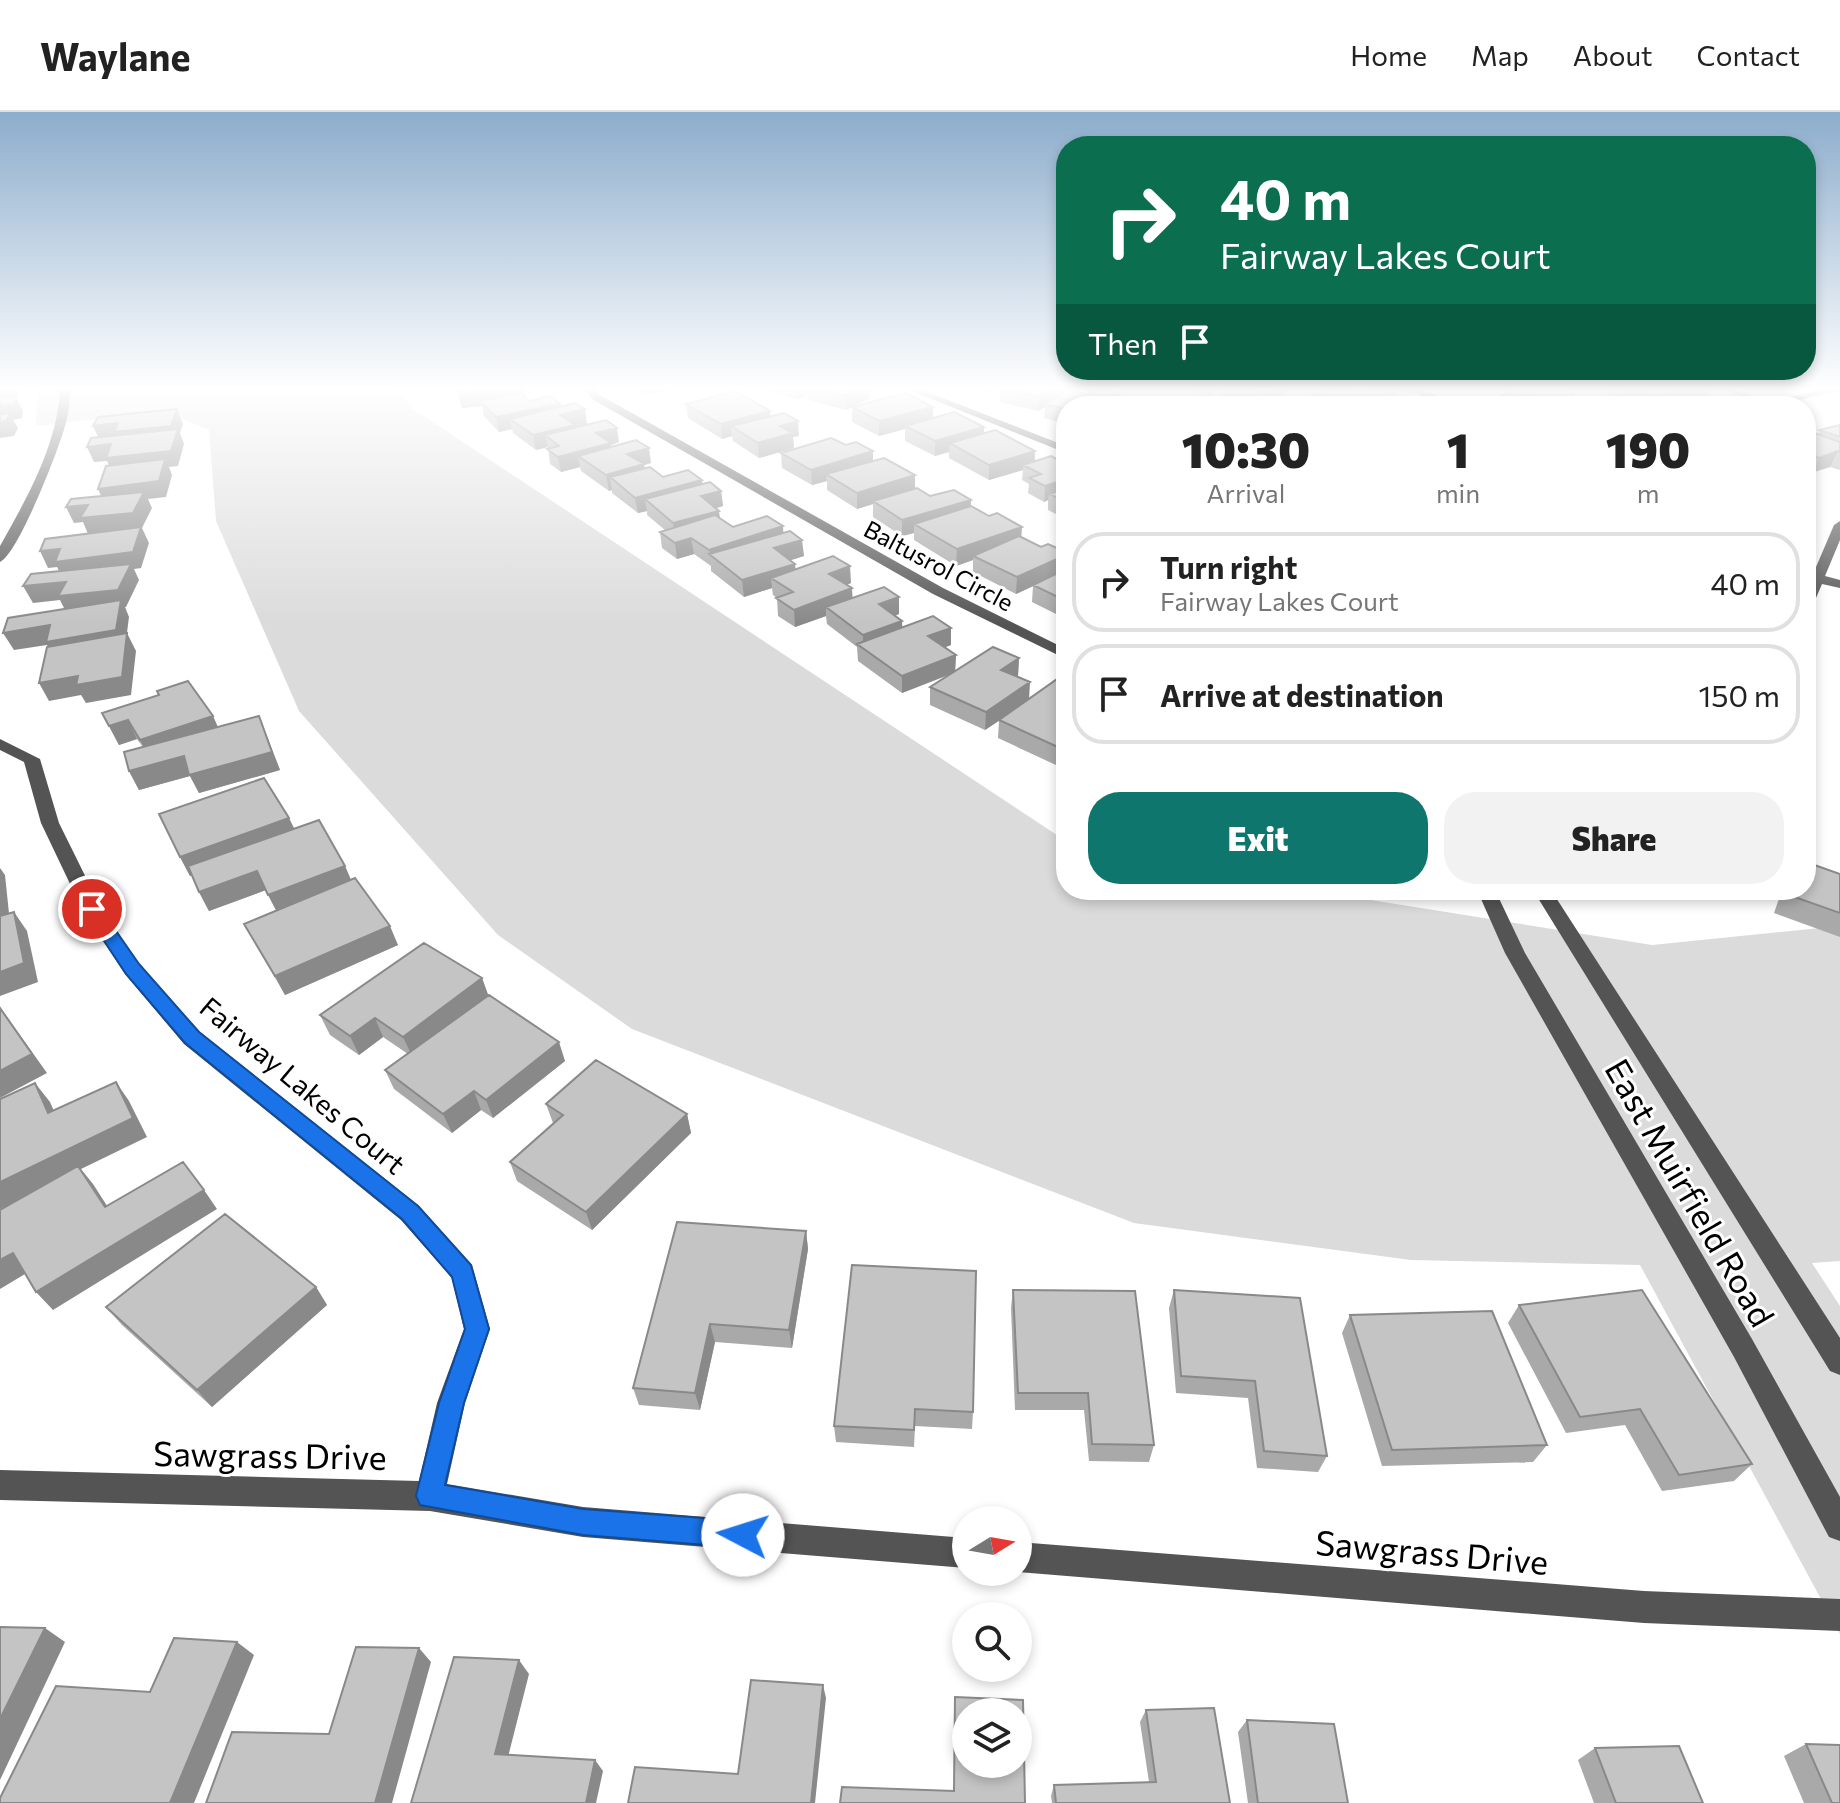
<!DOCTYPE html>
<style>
body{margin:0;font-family:Commissioner,sans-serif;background:#f2f2f2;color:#222;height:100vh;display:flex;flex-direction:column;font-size:30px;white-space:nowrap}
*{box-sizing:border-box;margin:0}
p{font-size:26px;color:#767676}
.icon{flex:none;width:44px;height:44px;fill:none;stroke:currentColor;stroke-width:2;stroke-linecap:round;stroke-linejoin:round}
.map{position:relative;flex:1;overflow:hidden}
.sheet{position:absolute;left:1056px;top:284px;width:760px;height:504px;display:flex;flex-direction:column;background:#fff;border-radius:32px;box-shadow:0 4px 12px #0003}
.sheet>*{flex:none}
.guide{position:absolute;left:1056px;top:24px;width:760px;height:244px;border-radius:32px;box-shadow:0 4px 12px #0003;background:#0b6e4f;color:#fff;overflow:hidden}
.needle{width:52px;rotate:79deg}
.buttons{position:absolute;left:952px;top:1394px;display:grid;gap:16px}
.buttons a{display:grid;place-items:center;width:80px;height:80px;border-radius:50%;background:#fff;box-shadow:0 4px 12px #0003;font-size:40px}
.pin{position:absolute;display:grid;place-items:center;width:68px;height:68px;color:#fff;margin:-34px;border:4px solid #fff;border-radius:50%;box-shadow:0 2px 8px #0007}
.me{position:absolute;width:88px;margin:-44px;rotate:275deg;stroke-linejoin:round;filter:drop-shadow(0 0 6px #0008)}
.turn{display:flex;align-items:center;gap:28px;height:168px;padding:0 32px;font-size:36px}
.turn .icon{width:104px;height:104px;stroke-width:2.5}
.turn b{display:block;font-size:56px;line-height:68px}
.then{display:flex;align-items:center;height:76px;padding:0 32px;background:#0003;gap:16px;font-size:30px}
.eta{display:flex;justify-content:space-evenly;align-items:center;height:136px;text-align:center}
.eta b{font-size:48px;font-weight:800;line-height:56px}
.primary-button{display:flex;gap:16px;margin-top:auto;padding:16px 32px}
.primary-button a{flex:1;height:92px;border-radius:32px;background:#0f766e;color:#fff;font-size:32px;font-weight:800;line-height:92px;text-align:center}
.primary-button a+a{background:#f2f2f2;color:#222}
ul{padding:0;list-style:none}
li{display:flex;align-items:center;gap:24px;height:100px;margin:0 16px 12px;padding:0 16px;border:4px solid #e0e0e0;border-radius:32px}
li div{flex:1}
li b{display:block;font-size:30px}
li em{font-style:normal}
header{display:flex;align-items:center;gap:48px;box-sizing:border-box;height:112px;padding:0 40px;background:#fff;border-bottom:2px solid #e0e0e0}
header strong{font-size:38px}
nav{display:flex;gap:44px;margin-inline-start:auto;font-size:28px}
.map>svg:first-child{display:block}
.green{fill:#dbdbdb}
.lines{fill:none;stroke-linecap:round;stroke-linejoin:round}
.minor{fill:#545454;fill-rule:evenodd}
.wall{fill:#a9a9a9}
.shaded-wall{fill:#898989}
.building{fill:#c4c4c4;stroke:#898989;stroke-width:2;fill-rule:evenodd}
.route{fill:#1a73e8;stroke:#114b97;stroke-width:2}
.labels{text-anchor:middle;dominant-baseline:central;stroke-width:6;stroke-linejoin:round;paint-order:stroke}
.far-street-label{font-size:24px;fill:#000;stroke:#fff}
.street-label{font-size:28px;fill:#000;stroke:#fff}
.near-street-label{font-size:34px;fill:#000;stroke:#fff}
</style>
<header>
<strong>Waylane</strong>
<nav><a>Home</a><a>Map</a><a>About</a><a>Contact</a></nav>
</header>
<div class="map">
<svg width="1840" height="1691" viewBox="0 0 1840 1691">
<rect width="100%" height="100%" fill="#fff"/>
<!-- green -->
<path class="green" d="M38,276H394L416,299L1066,729V778H1308L1652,833L1840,814V1149L1812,1151L1840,1194V1522L1640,1153L1411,1148L1134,1111L632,917L498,823L299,599L216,409L209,318L165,300L36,314Z"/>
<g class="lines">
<!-- minor -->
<path class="minor" d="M60,276H70C70,289 69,301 65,314C59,337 18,442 0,450V434C27,386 58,332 60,276Z
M584,276H594L600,283L943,476L1066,537V547L933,482L592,287Z
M904,276H917L1066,334V341Z
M1374,276C1400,275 1429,272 1447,294H1436L1419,282Z
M1721,276C1739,275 1754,288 1770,288C1794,287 1816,276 1840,276V278L1776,294H1751L1756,291Z
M1840,409V428L1825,464L1840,468V476L1822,472L1813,493L1806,497L1809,469L1806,468V460L1813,462L1834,413Z
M0,627L40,647L59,711L101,796L139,852L200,920L419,1094L472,1153L490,1217L465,1291L447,1372L583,1395L966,1426V1456L583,1425L430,1399L0,1388V1358L419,1369L437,1291L464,1217L452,1166L401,1108L184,932L125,862L82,797L41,711L24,650L0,638Z
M1477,778H1495L1525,841L1752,1227L1840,1385V1429L1829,1425L1734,1245L1505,841Z
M1533,778H1551L1840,1226V1263L1830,1259Z
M1018,1430L1644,1479L1840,1487V1519L1644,1511L1018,1460Z"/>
</g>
<!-- wall -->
<path class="wall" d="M458,276H524L525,282H522L529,289L560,292V294L587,312L575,316L619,330L611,333L612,335L651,351L644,353L645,356L663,365L702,372L721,379L723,394L716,396L720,406L733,415L783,414V421L804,444L790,448L796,458L851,471L847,473L852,486L899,502L895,504L902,509V515L951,533L945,535L956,543L955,559L1019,546L1018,564H1017L1029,587L1060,565L1066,648L1058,654L998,626L999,609L985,618L930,593V575L949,563L902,581L858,549L857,535L827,512L826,504L795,515L778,504L777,486L773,483L772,476L744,485L711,459V454L694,442L677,447L662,436L660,420L665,418L647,403V399L638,401L612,381V378L609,379L581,359L580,355L561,360L550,352L548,335L536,338L513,321L512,317L499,320L484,304L482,294L462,296L458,282Z
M640,276H690V277H678L645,282Z
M761,276H870V286L852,295L933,306L984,321L1035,339V349L1066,352V407L1048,398V388L1044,390L1028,381L1029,372L1022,368L1023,358L989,368L949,346V340L935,344L905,329V317L879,324L852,310V295L846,298L808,288L807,283L798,287L762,277Z
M972,276H995L988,280Z
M1001,276H1068V279L1089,283L1120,281L1119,294H1066V312L1044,306L1045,295L1038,299L1000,290Z
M1190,276H1220L1209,283L1189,279Z
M1223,276H1288V279L1269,294H1258L1221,286Z
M1506,276H1572L1573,289L1571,294H1497L1503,283Z
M1606,276H1711L1707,285L1664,292L1645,284L1622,288L1604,280Z
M1313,282L1392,294H1310Z
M686,292L771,304L799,324L793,325L794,336L759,346L733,329L732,324L722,327L688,306Z
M1840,311V358L1830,355L1811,361H1809L1806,365V318L1818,323L1820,318L1839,314Z
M846,333L873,339V349L915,363V377L930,384L971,388V394L1021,425L1041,435L1066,440V507L1032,490L1033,474L1016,482L973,460V448L956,454L914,428V421L902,424L873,405V392L857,397L827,378V369L812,373L782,356L781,341Z
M102,601L213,604L218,615L259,604L280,658L199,681L190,664L139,678L129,659L143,635L137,627L119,633Z
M294,717L345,754L351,768L398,833L285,883L244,812L276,798L266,778L209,799L199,780L192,763L190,764L180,745Z
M1840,762V825L1774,801L1782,778H1806Z
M482,866L488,884L565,949L493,1006L481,998L452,1021L394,977L385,958L408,942L383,925L359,943L330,923L320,903Z
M546,992L687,1002L691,1021L592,1118L517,1069L510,1050L553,1011Z
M806,1119L808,1137L792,1236L715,1230L700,1298L639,1293L633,1276Z
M852,1153L973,1300L972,1317L915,1314L914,1335L836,1330L834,1314Z
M316,1175L327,1193L212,1295L122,1213L106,1195Z
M1013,1178L1154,1333L1149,1350L1089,1349L1084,1298H1015L1011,1196Z
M1174,1178L1327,1344L1318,1360L1257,1356L1248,1286L1176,1281L1169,1196Z
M1519,1193L1752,1352L1734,1369L1662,1379L1625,1313L1566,1321L1508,1211Z
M1350,1203L1547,1333L1533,1350L1382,1354L1342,1221Z
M1146,1598L1230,1691H1052L1051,1684L1054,1673L1149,1670L1140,1610Z
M1247,1608L1348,1691H1248L1238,1620Z
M1806,1632L1840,1691H1804L1784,1644Z
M1595,1636L1703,1691H1594L1578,1648Z"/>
<!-- shaded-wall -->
<path class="shaded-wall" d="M0,276H17L18,284L9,285L12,292L16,285L23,299L22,306L13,308L18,316L14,324L0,326Z
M504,276H524L525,282L506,283L507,292L480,289L482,294L462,296L458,282Z
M645,276H678V277L645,282Z
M797,276H807V283L798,287Z
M862,276H870V286L846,298V284Z
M1055,276H1068L1067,281L1045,292V295L1038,299L1039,285Z
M1210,276H1220L1209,283Z
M1277,276H1288V279L1269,294H1267L1269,281Z
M1626,276H1648L1645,284L1622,288Z
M1685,276H1711L1707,285L1664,292L1670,278Z
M1120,281L1119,294H1099Z
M1395,281L1392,294H1381Z
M560,292L562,303L585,297L587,312L575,315L578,328L545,323L548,335L536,338L533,323L510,307L512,317L499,320L496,305Z
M933,295V309L905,314V317L879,324V309Z
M177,297L183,312L180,321L184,332L178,354L169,355L172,363L166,385L148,387L152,396L142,416L149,431L141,456L134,457L139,468L126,495H125L129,505L125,536L55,547L47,533L14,538L3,521L67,502L60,488L33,491L23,474L63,467L57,455L48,456L40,439L88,422L83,410L74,411L66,395L105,393L98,377L113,362L107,349L94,350L87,335L111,332L171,339L100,329L93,314Z
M770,299L771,314H731L732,324L722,327L721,312Z
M798,309L799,324L793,325L794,336L759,346L758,331L780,314Z
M984,315V330L950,331L949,340L935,344V329Z
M617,316L619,330L611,333L614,346L578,344L580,355L561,360L558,345L596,321Z
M649,336L651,351L644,353L647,368L610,365L612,378L609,379L606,363L627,342Z
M873,339V354L826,362L827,369L812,373L811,358Z
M1035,339L1034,354L1023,353V358L989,368V353Z
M1838,339L1830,355L1811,361L1819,346Z
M1815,349L1807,365H1806V354Z
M915,363V379L873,389V392L857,397V381Z
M1066,367V382H1049L1048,388L1044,390L1045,374Z
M702,368L704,383L721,379L723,394L703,400L645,387L647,399L638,401L635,386Z
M971,388L970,404L914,412V421L902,424V408Z
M719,399L721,415L675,427L673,411Z
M783,414L784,431L710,442L709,438Z
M1022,415L1021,431L973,444V448L956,454L957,437Z
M691,426L694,442L677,447L675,431Z
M802,428L804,444L776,453L774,436Z
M1066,443V459L1016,482L1017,465Z
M795,452L797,469L771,466L772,476L744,485L742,468Z
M850,454L851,471L830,479L829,462Z
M852,476L853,493L826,495V504L795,515L794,498Z
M899,485V502L879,509V492Z
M902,509L903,526L863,536V523Z
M951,516V533L928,542V524Z
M127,521L136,539L131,583L86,591L81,583L49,589L39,571Z
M956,543L955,560L902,581V564Z
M1019,546L1018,564L1000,576L1001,558Z
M1030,570L1029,588L985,618L986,600Z
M213,604L221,623L150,647L140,628Z
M259,604L280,658L199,681L190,664L139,678L129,659L184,644Z
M128,608L137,627L119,633L109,614Z
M1066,631V648L1058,654L1060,636Z
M289,706L298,724L190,764L180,745Z
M345,754L353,773L278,802L268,783Z
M0,756L5,763L10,811L0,814Z
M257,759L266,778L209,799L199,780Z
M14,800L27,819L38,870L0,884V860Z
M390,814L398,833L285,883L275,864Z
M482,866L489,885L412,944L403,925Z
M0,895L47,961L0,986Z
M375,906L383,925L359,943L350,924Z
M559,930L565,949L493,1006L486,988Z
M116,970L129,989L147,1025L81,1057L93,1072L120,1114L105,1095L81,1057L0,1097V1070Z
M35,971L50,990L63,1020L48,1001Z
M474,979L481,998L452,1021L443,1002Z
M687,1002L691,1021L592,1118L586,1100Z
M204,1078L217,1097L53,1198L36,1180Z
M806,1119L808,1137L792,1236L789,1218Z
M13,1141L30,1159L0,1177V1148Z
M316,1175L327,1193L212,1295L197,1278Z
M710,1212L715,1230L700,1298L695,1281Z
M45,1516L65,1530L0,1668V1607Z
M237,1530L254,1543L194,1691H170Z
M419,1536L431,1550L392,1691H375Z
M519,1548L529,1562L506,1653L495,1642Z
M823,1573L826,1586L815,1691H811Z
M595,1648L603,1659L596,1691H586Z"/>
<!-- building -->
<path class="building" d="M458,276H504V277L458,282Z
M814,276H862L846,284Z
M1000,276H1055L1039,285Z
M1243,276H1277L1269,281Z
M1321,276L1344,279L1348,276H1369L1395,281L1381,294H1368L1313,282Z
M1507,276H1572L1573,289L1506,281Z
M1664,276H1685L1670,278Z
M1100,277L1120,281L1099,294H1066V297L1045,292L1069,278L1089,283Z
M5,278L3,286L16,285L15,292L0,294V279Z
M735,279L770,299L721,312L686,292Z
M521,281L529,289L551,284L560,292L496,305L480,289Z
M906,281L933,295L879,309L852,295Z
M1502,283L1566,294H1517L1498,290Z
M1323,288L1354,294H1317Z
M575,291L585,297L560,303L575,313L533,323L510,307Z
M177,297L171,314L114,320L118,311L93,314L98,305Z
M954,300L984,315L935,329L905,314Z
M10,301L6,309L0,310V302Z
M784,301L798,309L780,314L793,321L758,331L731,314Z
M606,308L617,316L596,321L611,331L558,345L547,337L559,334L545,323Z
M1840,313V325L1820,318Z
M178,317L171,339L106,346L111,332L87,335L91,326Z
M995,318L1035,339L989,353L950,331Z
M1806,318L1840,330V340L1838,339L1819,346L1806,341Z
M831,326L846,333L856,330L873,339L811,358L781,341Z
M636,328L649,336L627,342L644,352L606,363L578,344Z
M1051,344L1066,352V367L1045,374L1029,366L1041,362L1023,353Z
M884,346L915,363L857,381L826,362Z
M165,347L159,369L98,377L106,354Z
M1806,347L1815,349L1806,354Z
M650,355L663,365L688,358L702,368L635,386L610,365Z
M710,370L721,379L701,384L719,399L673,411L645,387Z
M917,376L930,384L954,378L971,388L902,408L873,389Z
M1066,376V390L1049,382Z
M144,380L133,401L80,406L88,393L66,395L71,387Z
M971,394L989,404L997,401L1022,415L957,437L914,412Z
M715,403L733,415L767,404L783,414L709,438L691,426L675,431L660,420Z
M141,415L133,440L55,450L60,437L40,439L45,427Z
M790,419L802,428L774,436L795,452L742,468L709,442Z
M1019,424L1041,435L1048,432L1066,440V443L1017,465L973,444Z
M833,444L850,454L829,462L852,476L794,498L776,486L793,480L771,466Z
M131,452L118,478L58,484L66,470L23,474L31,462Z
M1066,457V489L1033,473Z
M884,475L899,485L879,492L902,509L863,523L826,495Z
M121,488L116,518L46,530L50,513L3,521L8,506Z
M933,504L951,516L928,524L956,543L902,564L857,532Z
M127,521L122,565L76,573L78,564L39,571L47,535Z
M993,535L1019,546L1001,558L1030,570L986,600L930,575Z
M1060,565L1066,568V631L1060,636L999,608Z
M188,569L213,604L140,628L128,608L109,614L102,601L159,583L157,579Z
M259,604L272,640L189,663L184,644L129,659L124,640Z
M264,666L289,706L180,745L159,702Z
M319,708L345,754L268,783L257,759L199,780L188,754Z
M1806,750L1840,762V801L1786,782L1788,778H1806Z
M355,766L390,814L275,864L244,812Z
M14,800L24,851L0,860V804Z
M424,831L482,866L403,925L375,906L350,924L320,903Z
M489,883L559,930L486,988L474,979L443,1002L385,958Z
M0,896L32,942L0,959Z
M596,948L687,1002L586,1100L510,1050L563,1003L546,992Z
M116,970L133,1006L0,1070V987L35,971L48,1001Z
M183,1050L204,1078L36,1180L13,1141L0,1148V1098L78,1054L105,1095Z
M225,1102L316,1175L197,1278L106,1195Z
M677,1110L806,1119L789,1218L710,1212L695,1281L633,1276Z
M852,1153L976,1159L973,1300L915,1297L914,1318L834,1314Z
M1013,1178L1135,1179L1154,1333L1092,1332L1088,1281H1018Z
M1174,1178L1300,1186L1327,1344L1264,1339L1255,1269L1181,1264Z
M1642,1178L1752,1352L1679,1363L1640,1297L1580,1305L1519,1193Z
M1492,1199L1547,1333L1392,1338L1350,1203Z
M0,1515L45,1516L0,1607Z
M174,1526L237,1530L170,1691H0V1686L56,1574L150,1580Z
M356,1535L419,1536L375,1691H206L232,1620L329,1622Z
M454,1545L519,1548L495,1642L595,1648L586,1691H411Z
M751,1568L823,1573L811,1691H628L635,1655L738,1662Z
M955,1585L1023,1588L1025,1691H840L842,1675L954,1679ZM966,1600H1018V1652H966Z
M1214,1596L1230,1691H1056L1054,1673L1156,1670L1146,1598Z
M1247,1608L1334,1612L1348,1691H1258Z
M1806,1632L1840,1633V1691H1832Z
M1679,1634L1703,1691H1616L1595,1636Z"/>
<!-- sky -->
<linearGradient id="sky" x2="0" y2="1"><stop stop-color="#8cadcc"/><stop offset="0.54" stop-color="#fff"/><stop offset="1" stop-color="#fff" stop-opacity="0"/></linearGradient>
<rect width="1840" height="512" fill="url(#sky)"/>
<!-- route -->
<path class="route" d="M92,791L98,793L139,852L199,920L418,1094L471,1153L489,1217L464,1291L445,1373L583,1397L743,1409L752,1413L756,1423L752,1432L743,1436L583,1423L420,1393L416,1384L439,1291L465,1217L452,1165L402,1107L185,931L126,862L83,797Z"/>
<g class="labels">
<!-- far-street labels -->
<g class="far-street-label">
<text transform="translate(939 453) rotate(28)">Baltusrol Circle</text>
</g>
<!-- street labels -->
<g class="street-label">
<text transform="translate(303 973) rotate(40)">Fairway Lakes Court</text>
</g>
<!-- near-street labels -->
<g class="near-street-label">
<text transform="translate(1691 1080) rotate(60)">East Muirfield Road</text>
<text transform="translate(270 1342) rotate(1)">Sawgrass Drive</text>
<text transform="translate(1432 1439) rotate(5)">Sawgrass Drive</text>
</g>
</g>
</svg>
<div class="buttons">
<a><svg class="needle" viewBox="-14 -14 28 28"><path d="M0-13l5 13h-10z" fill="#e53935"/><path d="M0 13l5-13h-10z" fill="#767676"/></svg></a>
<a><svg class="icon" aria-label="search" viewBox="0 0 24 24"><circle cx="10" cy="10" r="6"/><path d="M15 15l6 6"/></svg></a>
<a><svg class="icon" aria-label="layers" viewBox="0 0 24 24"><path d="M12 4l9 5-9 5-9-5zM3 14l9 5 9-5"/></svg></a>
</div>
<div class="pin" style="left:92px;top:797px;background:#d93025"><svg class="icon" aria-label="arrive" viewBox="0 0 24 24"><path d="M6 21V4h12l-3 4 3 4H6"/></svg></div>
<svg class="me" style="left:743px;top:1423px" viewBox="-20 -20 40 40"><circle r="19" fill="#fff"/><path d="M0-13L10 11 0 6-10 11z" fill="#1a73e8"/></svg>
<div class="guide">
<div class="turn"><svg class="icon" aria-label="right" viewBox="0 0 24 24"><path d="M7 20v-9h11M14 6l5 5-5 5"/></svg><div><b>40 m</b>Fairway Lakes Court</div></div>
<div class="then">Then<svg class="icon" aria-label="arrive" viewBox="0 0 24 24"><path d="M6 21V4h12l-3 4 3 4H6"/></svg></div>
</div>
<section class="sheet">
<div class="eta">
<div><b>10:30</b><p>Arrival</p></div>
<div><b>1</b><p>min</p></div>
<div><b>190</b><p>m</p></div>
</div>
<ul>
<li><svg class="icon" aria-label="right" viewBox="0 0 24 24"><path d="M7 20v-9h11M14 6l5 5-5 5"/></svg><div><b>Turn right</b><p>Fairway Lakes Court</p></div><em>40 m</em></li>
<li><svg class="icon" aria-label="arrive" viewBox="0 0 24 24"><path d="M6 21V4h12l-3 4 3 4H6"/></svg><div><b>Arrive at destination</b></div><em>150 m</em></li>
</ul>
<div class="primary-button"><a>Exit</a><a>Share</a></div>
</section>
</div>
